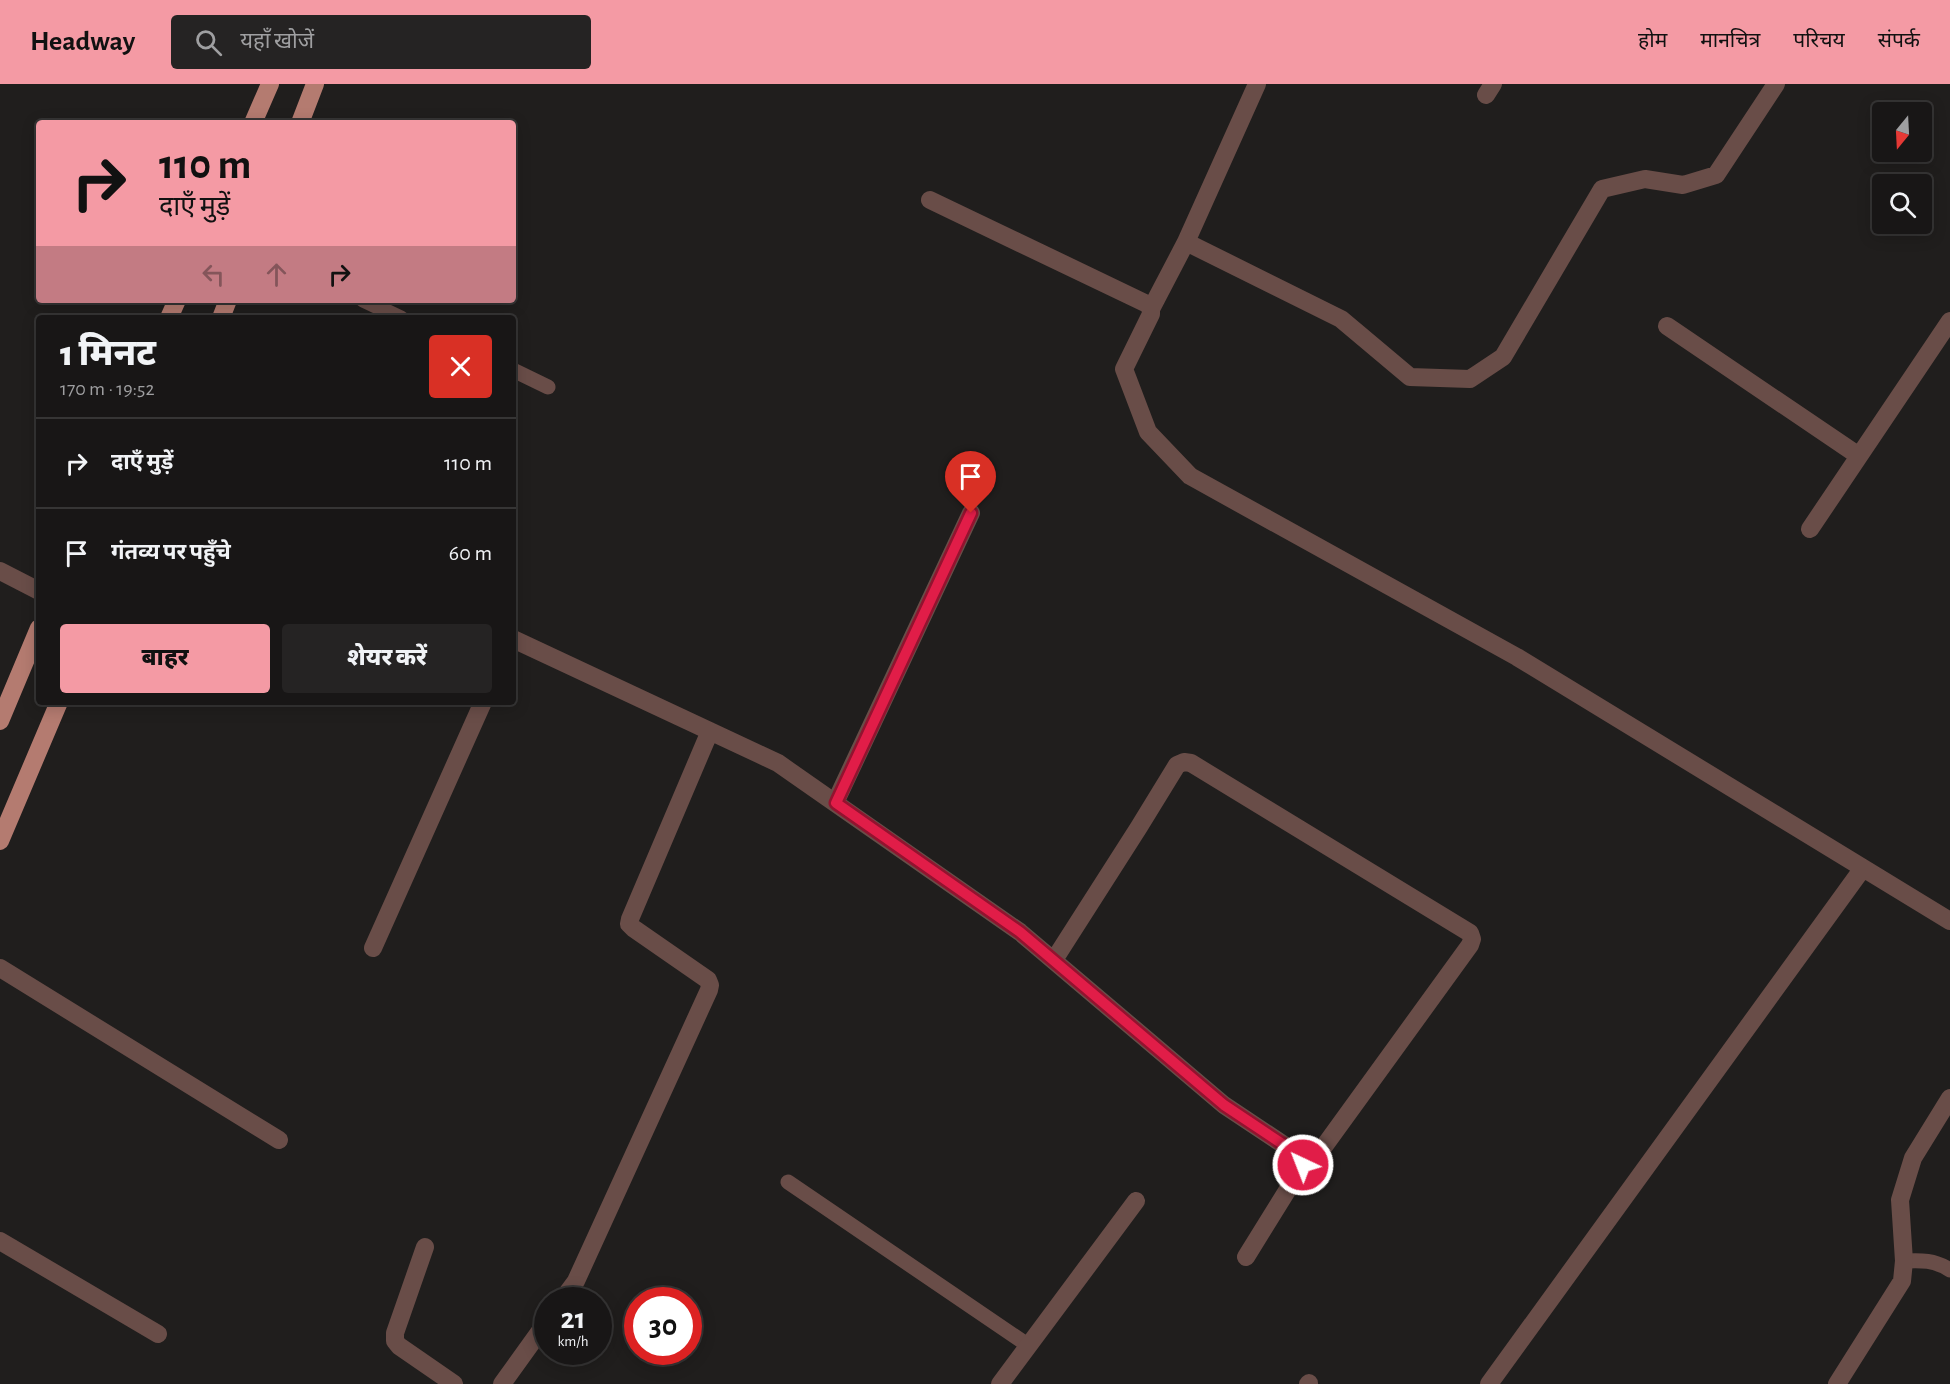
<!DOCTYPE html>
<html lang="hi">
<meta charset="utf-8">
<style>
body{margin:0;font-family:"Alegreya Sans","Noto Sans Devanagari",sans-serif;background:#252323;color:#f1f3f6;height:100vh;display:flex;flex-direction:column;font-size:22px;white-space:nowrap}
*{box-sizing:border-box;margin:0}
p{font-size:20px;color:#9f9fa1}
.icon{flex:none;width:33px;height:33px;fill:none;stroke:currentColor;stroke-width:2;stroke-linecap:round;stroke-linejoin:round}
.map{position:relative;flex:1;overflow:hidden}
.drawer{position:absolute;left:36px;top:231px;width:480px;height:390px;display:flex;flex-direction:column;background:#181616;border-radius:6px;box-shadow:0 3px 15px #0003,0 0 0 2px #363535}
.drawer>*{flex:none}
.hud{position:absolute;left:36px;top:36px;width:480px;height:183px;border-radius:6px;box-shadow:0 3px 15px #0003,0 0 0 2px #363535;background:#f49aa4;color:#111;overflow:hidden}
.needle{width:39px;rotate:198deg}
.controls{position:absolute;left:1872px;top:18px;display:grid;gap:12px}
.controls a{display:grid;place-items:center;width:60px;height:60px;border-radius:6px;background:#181616;box-shadow:0 3px 15px #0003,0 0 0 2px #363535;font-size:30px}
.speed{position:absolute;left:534px;top:1203px;display:flex;gap:12px;font-size:30px;font-weight:700;text-align:center}
.speed>*{display:grid;place-content:center;width:78px;height:78px;border-radius:50%;background:#181616;box-shadow:0 3px 15px #0003,0 0 0 2px #363535;line-height:1}
.speed small{font-size:15px;font-weight:400}
.speed .limit{border:9px solid #d22;background:#fff;color:#111}
.pin{position:absolute;display:grid;place-items:center;width:51px;height:51px;color:#fff;margin:-62px -26px;border-radius:50% 50% 50% 0;rotate:-45deg;box-shadow:0 0 6px #0007}
.pin .icon{rotate:45deg}
.me{position:absolute;width:66px;margin:-33px;rotate:317deg;stroke-linejoin:round;filter:drop-shadow(0 0 4px #0008)}
.turn{display:flex;align-items:center;gap:21px;height:126px;padding:0 24px;font-size:27px}
.turn .icon{width:78px;height:78px;stroke-width:2.5}
.turn b{display:block;font-size:42px;line-height:51px}
.lanes{display:flex;align-items:center;height:57px;padding:0 24px;background:#0003;justify-content:center;gap:30px;direction:ltr}
.lanes .off{opacity:.35}
.round{display:grid;place-items:center;flex:none;width:63px;height:63px;border-radius:6px;background:#252323}
.summary{display:flex;align-items:center;justify-content:space-between;height:102px;padding:0 24px}
h1{font-size:36px;font-weight:800;line-height:45px}
.action{display:flex;gap:12px;margin-top:auto;padding:12px 24px}
.action a{flex:1;height:69px;border-radius:6px;background:#f49aa4;color:#111;font-size:24px;font-weight:800;line-height:69px;text-align:center}
.action a+a{background:#252323;color:#f1f3f6}
ul{padding:0;list-style:none}
li{display:flex;align-items:center;gap:18px;height:90px;padding:0 24px;border-top:2px solid #363535}
li div{flex:1}
li b{display:block;font-size:22px}
li em{font-style:normal}
header{display:flex;align-items:center;gap:36px;box-sizing:border-box;height:84px;padding:0 30px;background:#f49aa4;color:#111}
header strong{font-size:28px}
nav{display:flex;gap:33px;margin-inline-start:auto;font-size:21px}
.search{width:420px;height:54px;background:#252323;display:flex;align-items:center;gap:15px;box-sizing:border-box;padding:0 21px;border-radius:6px;color:#9f9fa1;font-size:22px}
.map>svg:first-child{display:block}
.lines{fill:none;stroke-linecap:round;stroke-linejoin:round}
.lane{stroke:#694d48;stroke-width:15}
.street{stroke:#694d48;stroke-width:18}
.primary{stroke:#b47b70;stroke-width:18}
.route-casing{stroke:#92132f;stroke-width:15}
.route{stroke:#e11d48;stroke-width:10}
</style>
<header>
<strong>Headway</strong>
<div class="search"><svg class="icon" aria-label="search" viewBox="0 0 24 24"><circle cx="10" cy="10" r="6"/><path d="M15 15l6 6"/></svg>यहाँ खोजें</div>
<nav><a>होम</a><a>मानचित्र</a><a>परिचय</a><a>संपर्क</a></nav>
</header>
<div class="map">
<svg width="1950" height="1300" viewBox="0 0 1950 1300">
<rect width="100%" height="100%" fill="#201e1d"/>
<g class="lines">
<!-- lane -->
<path class="lane" d="M363,216L401,234
M513,286L548,303
M788,1098L1029,1262
M1904,1177C1921,1176 1935,1176 1950,1186"/>
<!-- street -->
<path class="street" d="M1486,11L1493,0
M930,116L1147,220L1151,225V230L1124,285L1148,348L1190,392L1517,573L1950,837
M1186,158L1341,235L1410,293L1470,295L1503,273L1602,105L1645,95L1683,101L1716,91L1776,0
M1151,225L1186,158L1257,0
M1667,242L1859,372
M1810,445L1950,237
M0,487L39,507
M513,555L778,679L1020,848L1224,1021L1299,1071L1303,1076V1081L1246,1173
M835,719L971,429
M373,864L483,618
M1054,876L1139,743L1177,681L1184,678L1191,679L1470,849L1472,855L1470,861L1320,1068L1313,1073L1303,1076
M0,884L279,1056
M0,1157L158,1250
M425,1163L395,1249V1257L399,1262L454,1300
M562,1216L576,1197L709,906L710,901L708,896L633,844L629,840L630,835L710,647
M502,1300L548,1236
M1000,1300L1136,1117
M1308,1300L1309,1299
M1489,1300L1863,784
M1837,1300L1902,1197L1904,1177L1900,1116L1913,1074L1950,1014"/>
<!-- primary -->
<path class="primary" d="M253,39L270,0
M300,39L315,0
M169,234L177,216
M221,234L228,216
M0,637L39,544
M0,757L59,618"/>
</g>
<g class="lines">
<!-- route casing -->
<g class="route-casing">
<path id="route" d="M971,429L836,719L1020,848L1224,1021L1299,1071L1303,1076V1081"/>
</g>
<!-- route -->
<use href="#route" class="route"/>
</g>
</svg>
<div class="controls">
<a><svg class="needle" viewBox="-14 -14 28 28"><path d="M0-13l5 13h-10z" fill="#e53935"/><path d="M0 13l5-13h-10z" fill="#9f9fa1"/></svg></a>
<a><svg class="icon" aria-label="search" viewBox="0 0 24 24"><circle cx="10" cy="10" r="6"/><path d="M15 15l6 6"/></svg></a>
</div>
<div class="speed"><div>21<small>km/h</small></div><div class="limit">30</div></div>
<div class="pin" style="left:971px;top:429px;background:#d93025"><svg class="icon" aria-label="arrive" viewBox="0 0 24 24"><path d="M6 21V4h12l-3 4 3 4H6"/></svg></div>
<svg class="me" style="left:1303px;top:1081px" viewBox="-20 -20 40 40"><circle r="17" fill="#e11d48" stroke="#fff" stroke-width="3"/><path d="M0-11L8 9 0 5-8 9z" fill="#fff"/></svg>
<div class="hud">
<div class="turn"><svg class="icon" aria-label="right" viewBox="0 0 24 24"><path d="M7 20v-9h11M14 6l5 5-5 5"/></svg><div><b>110 m</b>दाएँ मुड़ें</div></div>
<div class="lanes"><svg class="icon off" aria-label="left" viewBox="0 0 24 24"><path d="M17 20v-9H6M10 6l-5 5 5 5"/></svg><svg class="icon off" aria-label="ahead" viewBox="0 0 24 24"><path d="M12 20V5M6 11l6-6 6 6"/></svg><svg class="icon" aria-label="right" viewBox="0 0 24 24"><path d="M7 20v-9h11M14 6l5 5-5 5"/></svg></div>
</div>
<section class="drawer">
<div class="summary"><div><h1>1 मिनट</h1><p>170 m · 19:52</p></div><a class="round" style="background:#d93025;color:#fff"><svg class="icon" aria-label="close" viewBox="0 0 24 24"><path d="M6 6l12 12M18 6L6 18"/></svg></a></div>
<ul>
<li><svg class="icon" aria-label="right" viewBox="0 0 24 24"><path d="M7 20v-9h11M14 6l5 5-5 5"/></svg><div><b>दाएँ मुड़ें</b></div><em>110 m</em></li>
<li><svg class="icon" aria-label="arrive" viewBox="0 0 24 24"><path d="M6 21V4h12l-3 4 3 4H6"/></svg><div><b>गंतव्य पर पहुँचे</b></div><em>60 m</em></li>
</ul>
<div class="action"><a>बाहर</a><a>शेयर करें</a></div>
</section>
</div>
